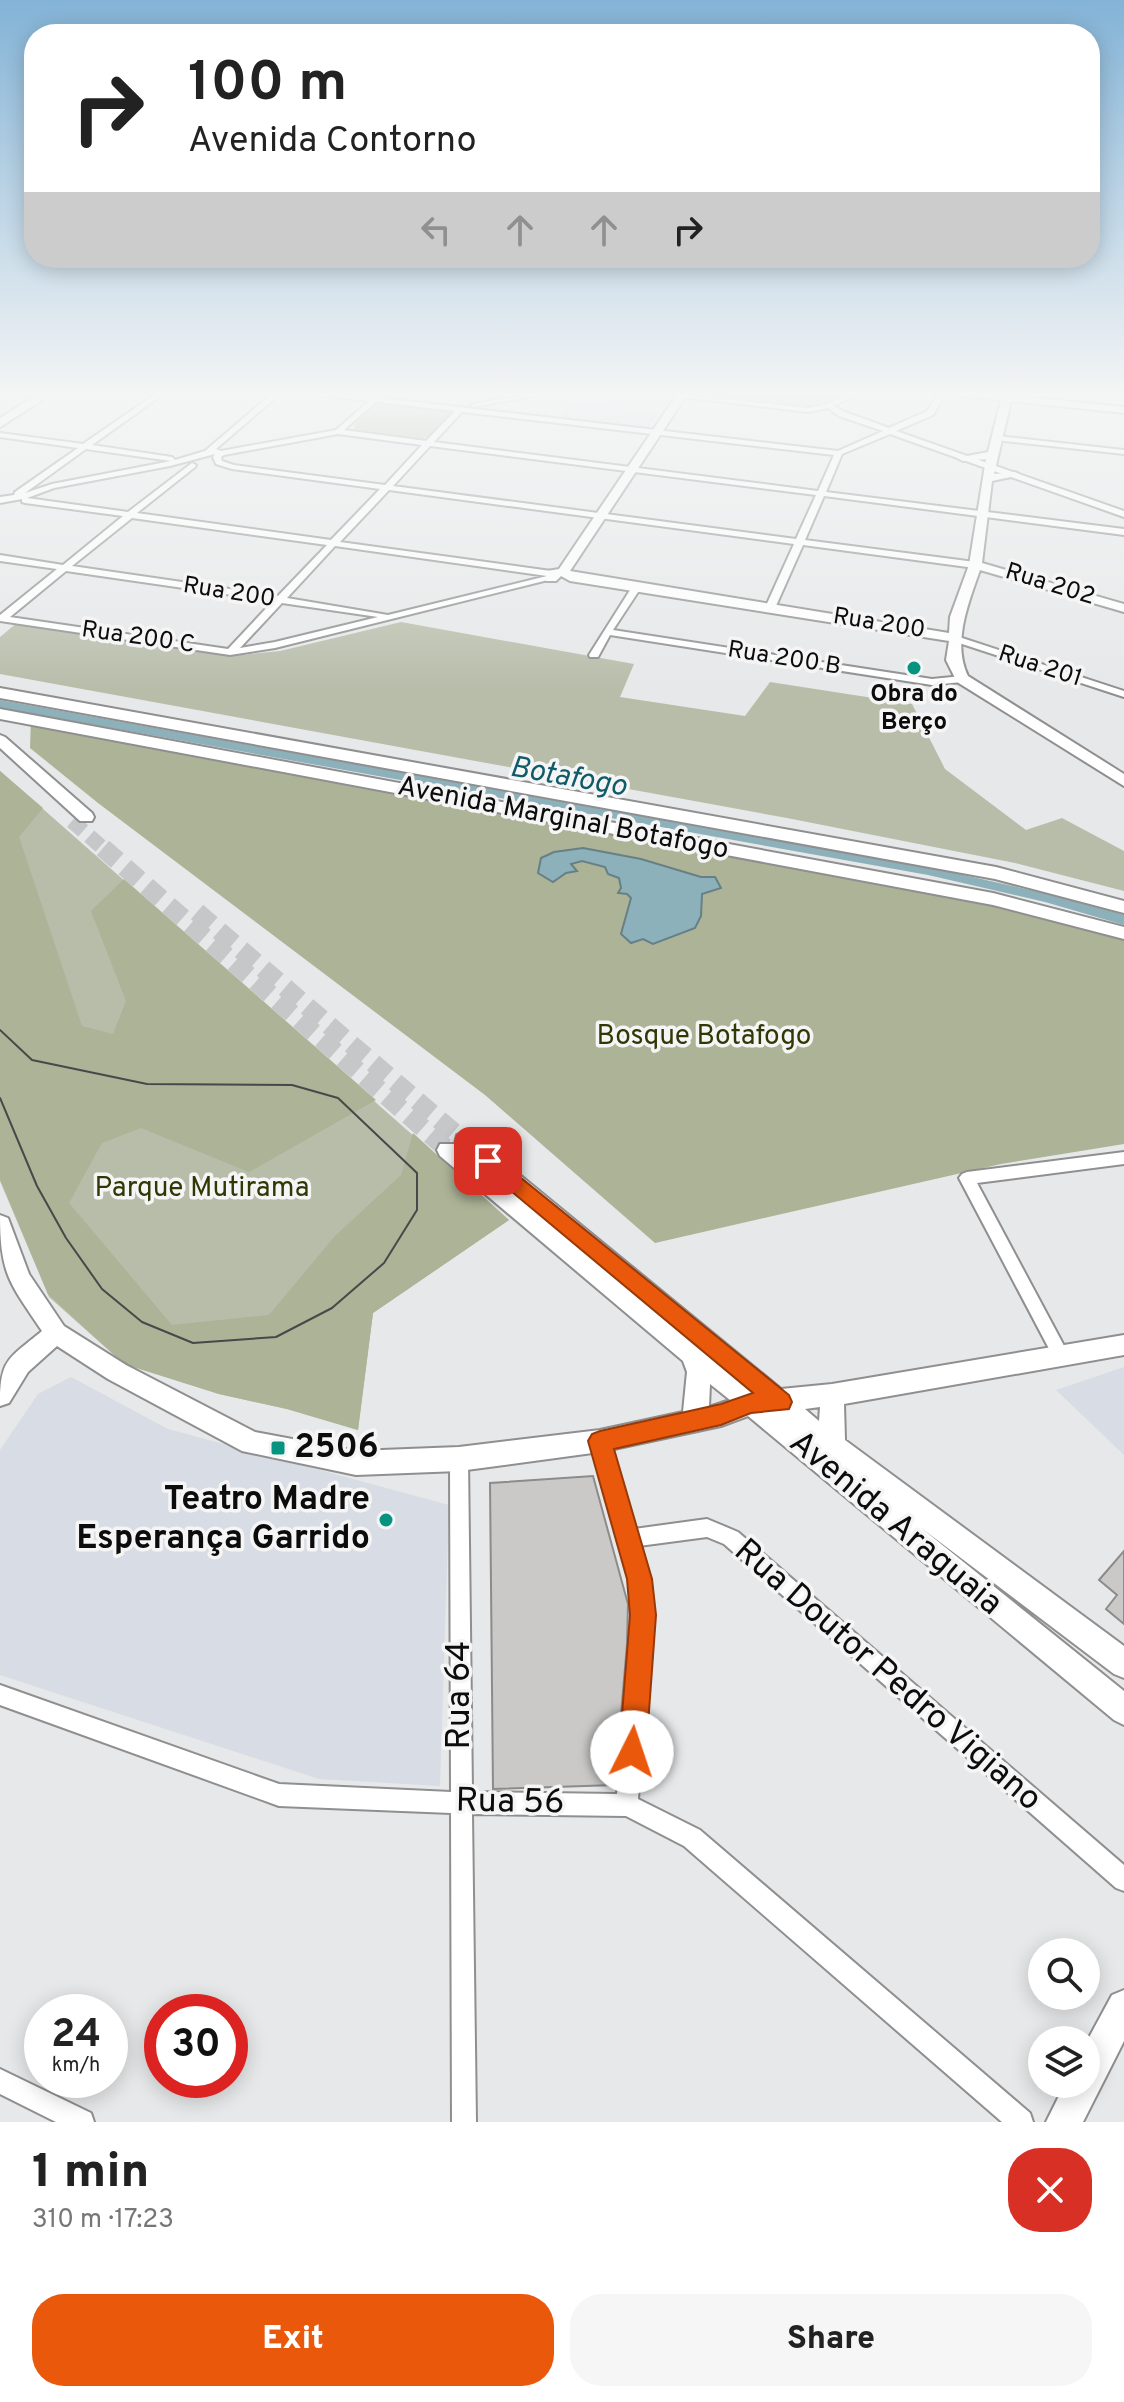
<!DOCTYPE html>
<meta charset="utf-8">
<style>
body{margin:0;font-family:Overpass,sans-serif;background:#f6f6f6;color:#222;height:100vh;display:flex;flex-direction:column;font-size:30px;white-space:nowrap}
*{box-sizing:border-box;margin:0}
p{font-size:26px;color:#767676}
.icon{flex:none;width:44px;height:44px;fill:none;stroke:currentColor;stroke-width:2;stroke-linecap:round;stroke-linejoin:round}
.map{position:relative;height:2122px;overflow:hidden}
.side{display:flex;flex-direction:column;background:#fff;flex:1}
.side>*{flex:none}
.top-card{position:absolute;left:24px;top:24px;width:1076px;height:244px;border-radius:32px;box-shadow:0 4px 20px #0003;background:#fff;color:#222;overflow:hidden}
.fabs{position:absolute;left:1028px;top:1938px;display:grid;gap:16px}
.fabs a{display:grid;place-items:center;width:72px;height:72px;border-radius:50%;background:#fff;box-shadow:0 4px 20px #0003;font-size:40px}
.speed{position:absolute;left:24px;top:1994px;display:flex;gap:16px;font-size:40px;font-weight:700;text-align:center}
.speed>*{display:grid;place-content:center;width:104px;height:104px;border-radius:50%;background:#fff;box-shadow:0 4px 20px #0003;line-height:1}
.speed small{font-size:20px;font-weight:400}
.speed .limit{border:12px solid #d22;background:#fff;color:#111}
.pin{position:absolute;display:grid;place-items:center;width:68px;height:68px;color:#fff;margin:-34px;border-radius:16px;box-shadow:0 4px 12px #0006}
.me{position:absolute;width:88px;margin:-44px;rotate:4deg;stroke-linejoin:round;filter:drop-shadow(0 0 6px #0008)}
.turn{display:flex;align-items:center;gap:28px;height:168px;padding:0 32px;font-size:36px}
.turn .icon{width:104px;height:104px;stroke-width:2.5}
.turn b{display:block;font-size:56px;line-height:68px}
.lanes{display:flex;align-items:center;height:76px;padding:0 32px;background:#0003;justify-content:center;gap:40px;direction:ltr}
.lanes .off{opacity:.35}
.round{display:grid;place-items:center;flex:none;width:84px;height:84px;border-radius:32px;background:#f6f6f6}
.overview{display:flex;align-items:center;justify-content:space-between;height:136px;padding:0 32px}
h1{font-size:48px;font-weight:800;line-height:60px}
.button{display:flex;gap:16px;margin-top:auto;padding:16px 32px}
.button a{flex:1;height:92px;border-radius:32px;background:#ea580c;color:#fff;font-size:32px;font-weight:800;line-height:92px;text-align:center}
.button a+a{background:#f6f6f6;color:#222}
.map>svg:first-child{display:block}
.built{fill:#d8dce4}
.green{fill:#b8bdaa}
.forest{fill:#acb396}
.water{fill:#8db1ba;stroke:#668086;stroke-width:2}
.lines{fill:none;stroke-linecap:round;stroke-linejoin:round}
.canal{fill:#8db1ba;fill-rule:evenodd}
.building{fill:#cac9c7;stroke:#8c8b8a;stroke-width:2}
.secondary-tunnel-far1{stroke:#c6c7c8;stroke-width:15;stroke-dasharray:15 8;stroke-linecap:butt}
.secondary-tunnel{stroke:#c6c7c8;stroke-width:19;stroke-dasharray:19 10;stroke-linecap:butt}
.street-casing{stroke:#8f8f90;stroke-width:4}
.secondary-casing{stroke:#8f8f90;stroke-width:4}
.primary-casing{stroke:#8f8f90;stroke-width:4}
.street{fill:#fff;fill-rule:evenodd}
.secondary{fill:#fff;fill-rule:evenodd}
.primary{fill:#fff;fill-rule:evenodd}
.tram{stroke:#474849;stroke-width:2}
.route{fill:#ea580c;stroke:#983908;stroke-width:2}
.poi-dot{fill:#06937f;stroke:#f5f5f6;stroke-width:3}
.labels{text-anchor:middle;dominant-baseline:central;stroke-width:7;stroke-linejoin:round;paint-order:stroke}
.far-street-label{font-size:24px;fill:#0c0c0d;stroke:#f5f5f6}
.far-poi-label{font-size:24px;font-weight:bold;fill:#0c0c0d;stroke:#f5f5f6}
.street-label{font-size:28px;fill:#0c0c0d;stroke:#f5f5f6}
.park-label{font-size:28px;fill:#313804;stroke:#f5f5f6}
.water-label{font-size:30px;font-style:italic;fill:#0f5b69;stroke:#f5f5f6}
.near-poi-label{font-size:34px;font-weight:bold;fill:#0c0c0d;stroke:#f5f5f6;text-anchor:start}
.near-street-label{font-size:34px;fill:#0c0c0d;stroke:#f5f5f6}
</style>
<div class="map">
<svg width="1124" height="2122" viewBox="0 0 1124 2122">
<rect width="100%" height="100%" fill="#e7e8e9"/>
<!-- built -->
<path class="built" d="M598,405L659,412L648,428L560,418L570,406Z
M1124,1367V1455L1056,1390Z
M71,1377L168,1429L449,1505L440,1786L319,1779L0,1675V1450L38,1394Z"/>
<!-- green -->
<path class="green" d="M694,393H850L811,406Z
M385,402L449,409L452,414L429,436L419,440L354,431V425L374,406Z
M18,622L230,656L280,651L401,622L634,664L620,697L745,716L770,682L912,704L945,769L1026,830L1062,818L1124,851V891L1015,863L787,818L0,674V637Z
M0,771L509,1220L373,1313L358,1430L287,1409L219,1394L124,1364L49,1297L0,1181Z"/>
<!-- forest -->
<path class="forest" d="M31,718L350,773L963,898L1124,939V1144L1001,1164L655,1243L485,1095L98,803L30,748Z
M0,771L43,808L19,837L82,1026L113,1034L126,1001L91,911L124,879L376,1100L249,1172L141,1128L102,1143L69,1203L172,1325L269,1315L335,1236L401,1175L413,1133L509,1220L373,1313L358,1430L287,1409L219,1394L124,1364L48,1294L0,1179Z"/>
<!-- water -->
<path class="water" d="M583,848L641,859L701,877H715L721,888L702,894L701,916L695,928L653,944L643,939L631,943L621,934L631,898L627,894L618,893L621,888L619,878L608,874L605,867L582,861L571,864L577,871L566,873L553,882L538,873L541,858L554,852Z"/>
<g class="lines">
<!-- canal -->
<path class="canal" d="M0,700L928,867L1048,894L1124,915V925L1045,902L928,875L0,708Z"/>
</g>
<!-- building -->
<path class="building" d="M593,1476L628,1604L627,1644L615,1785L493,1789L490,1483Z
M1124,1551V1624L1106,1609L1117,1595L1099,1580Z"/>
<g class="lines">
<!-- secondary-tunnel-far1 -->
<path class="secondary-tunnel-far1" d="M72,821L105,850"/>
<!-- secondary-tunnel -->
<path class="secondary-tunnel" d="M103,848L448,1150
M197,912L464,1141"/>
<!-- street casing -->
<g class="street-casing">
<path id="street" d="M157,393H165L92,445L172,457L175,460L205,451L273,393H281L216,449L221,451L336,430L369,401L316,395L313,393L373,397L380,393L384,395L381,398L838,451L883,431L839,416L828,408L808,412L648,393H668L808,408L827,404L850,393H858L834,406L845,412L889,428L927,411L940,393H946L933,415L896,431L1124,511V517L890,434L842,454L826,492L1124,529V535L824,496L805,540L975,562L980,565L975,568L803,545L775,608L770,611L765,608L794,544L389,490L340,542L551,571L556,574V578L275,648L230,655L0,621V615L57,569L0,561V555L63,565L123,516L25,503L22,502V499L0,503V497L14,495L15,492L78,448L0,437V433L83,444ZM376,402L455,411L426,441L344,430ZM462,412L834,455L818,491L434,442ZM338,434L422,445L385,485L234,465L222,461L221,457L224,455ZM430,446L816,495L796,539L393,486ZM86,449L171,461L52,484L25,493ZM215,454L213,457L216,464L232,469L380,489L331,540L137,513L195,467L196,465L192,463L128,512L27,498L54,488L170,466ZM132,518L327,545L278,596L72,566ZM335,546L547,576L388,615L287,598ZM66,571L273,601L228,649L10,617ZM282,603L378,617L275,642L240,648Z
M534,393H548L474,407L470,405Z
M998,436L1124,450V454L995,440L994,438Z
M635,586L640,589L613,630L932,679L962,676L967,679L962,682L932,685L610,635L598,657H590L589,655L632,587Z
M953,637H959L1124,691V697L953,641Z
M1124,1152V1164L977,1183L1070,1357L1068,1362L1062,1364L1056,1362L959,1178L962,1174L967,1172Z
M600,1433L606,1435L609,1441L634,1529L707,1519L738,1532L1124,1865V1891L1116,1888L724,1544L707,1537L639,1546L649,1579L653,1615L638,1799L700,1830L1030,2113L1033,2122H1002L684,1846L626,1816L472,1814L476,2122H452L451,1813L279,1806L0,1705V1685L279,1784L451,1792L450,1459L453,1453L459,1451L465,1453L468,1459L472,1792L617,1794L633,1615L629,1579L591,1441L594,1435Z
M0,2069L91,2113L94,2122H56L0,2094Z"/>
</g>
<!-- secondary casing -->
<g class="secondary-casing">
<path id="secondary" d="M678,393H688L570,571L949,633L950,617L969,565L986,459L963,461L957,458L988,452L1001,400L961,396L956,393H987L1124,407V413L1011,401L994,474L1015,472L1021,475L992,481L982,563L1124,604V612L980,570C968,604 952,643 968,676L1124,774V786L957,682L946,660L949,641L570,581L561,576L556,581H546L547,571L559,569Z
M0,735L5,737L92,813L94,817L92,821H80L0,748Z
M464,1133L471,1135L781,1389L832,1384L1124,1335V1355L844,1404L845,1440L1124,1646V1678L1114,1674L920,1527L1124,1691V1725L1114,1720L748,1416L721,1426L600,1452L459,1471L356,1475L242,1451L108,1379L57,1346L28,1372L9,1403L0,1406C0,1359 7,1360 42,1331C10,1283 0,1275 0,1215L8,1218L29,1274L64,1326L126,1365L255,1432L356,1451L459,1447L600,1430L683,1412L687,1372L683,1361L440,1156L437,1150L440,1144H455L457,1135ZM710,1384L730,1400L709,1407ZM820,1407L819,1421L805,1409Z
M1124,1990V2041L1083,2122H1046L1065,2084H1086V2043L1112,1995Z"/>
</g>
<!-- primary casing -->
<g class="primary-casing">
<path id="primary" d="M40,393H53L0,427V418Z
M0,688L996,867L1124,901V913L995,879L0,698Z
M0,709L993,893L1124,927V939L993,905L0,719Z"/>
</g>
<!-- street -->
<use href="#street" class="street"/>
<!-- secondary -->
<use href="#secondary" class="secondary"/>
<!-- primary -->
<use href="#primary" class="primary"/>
<!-- tram -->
<path class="tram" d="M0,1030L32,1060L147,1084L292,1085L338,1098L417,1173V1210L384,1263L332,1308L276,1337L193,1343L142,1322L102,1289L66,1238L37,1186L0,1098"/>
</g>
<!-- sky -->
<linearGradient id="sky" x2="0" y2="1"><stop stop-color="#83b3d6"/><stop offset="0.57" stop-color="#f4f5f5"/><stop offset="1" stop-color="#f4f5f5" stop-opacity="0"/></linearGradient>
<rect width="1124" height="690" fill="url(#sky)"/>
<!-- route -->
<path class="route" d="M488,1154L494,1156L789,1395L792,1402L789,1409L751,1413L721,1425L614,1449L652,1579L656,1615L646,1752L642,1761L632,1765L623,1761L619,1752L630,1615L627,1579L588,1441L592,1434L600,1431L721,1404L753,1393L481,1166L478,1161L481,1156Z"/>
<!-- markers -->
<g class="poi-dot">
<circle cx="914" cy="668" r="8"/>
<rect x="270" y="1440" width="16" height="16" rx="4"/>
<circle cx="386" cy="1520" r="8"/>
</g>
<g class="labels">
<!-- far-street labels -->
<g class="far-street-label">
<text transform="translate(1050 585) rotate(17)">Rua 202</text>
<text transform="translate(229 593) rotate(9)">Rua 200</text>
<text transform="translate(879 624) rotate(9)">Rua 200</text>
<text transform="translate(138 638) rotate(8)">Rua 200 C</text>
<text transform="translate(784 659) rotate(9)">Rua 200 B</text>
<text transform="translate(1040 667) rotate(18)">Rua 201</text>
</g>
<!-- far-poi labels -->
<g class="far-poi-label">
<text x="914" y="695">Obra do<tspan x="914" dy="28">Berço</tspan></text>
</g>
<!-- street labels -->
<g class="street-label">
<text transform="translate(563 819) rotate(11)">Avenida Marginal Botafogo</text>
</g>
<!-- park labels -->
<g class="park-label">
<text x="704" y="1037">Bosque Botafogo</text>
<text x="202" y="1189">Parque Mutirama</text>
</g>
<!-- water labels -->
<g class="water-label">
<text transform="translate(568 778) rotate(10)">Botafogo</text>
</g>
<!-- near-poi labels -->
<g class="near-poi-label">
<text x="294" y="1448">2506</text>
<text x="370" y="1500" text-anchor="end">Teatro Madre<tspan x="370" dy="39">Esperança Garrido</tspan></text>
</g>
<!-- near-street labels -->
<g class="near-street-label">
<text transform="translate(895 1524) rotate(40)">Avenida Araguaia</text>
<text transform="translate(887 1676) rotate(41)">Rua Doutor Pedro Vigiano</text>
<text transform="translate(460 1695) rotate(-90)">Rua 64</text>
<text transform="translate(510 1803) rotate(1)">Rua 56</text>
</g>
</g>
</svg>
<div class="fabs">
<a><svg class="icon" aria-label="search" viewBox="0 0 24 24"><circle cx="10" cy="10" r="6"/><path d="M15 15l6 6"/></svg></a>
<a><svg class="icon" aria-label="layers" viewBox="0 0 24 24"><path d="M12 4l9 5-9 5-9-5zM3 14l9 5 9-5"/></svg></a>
</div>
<div class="speed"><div>24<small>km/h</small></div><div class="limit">30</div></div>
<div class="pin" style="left:488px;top:1161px;background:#d93025"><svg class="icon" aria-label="arrive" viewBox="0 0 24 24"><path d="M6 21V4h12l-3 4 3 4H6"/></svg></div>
<svg class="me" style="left:632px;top:1752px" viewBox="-20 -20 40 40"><circle r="19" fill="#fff"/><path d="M0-13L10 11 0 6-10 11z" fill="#ea580c"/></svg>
<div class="top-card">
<div class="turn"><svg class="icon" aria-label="right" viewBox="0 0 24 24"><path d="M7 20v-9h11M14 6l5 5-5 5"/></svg><div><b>100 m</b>Avenida Contorno</div></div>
<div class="lanes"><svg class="icon off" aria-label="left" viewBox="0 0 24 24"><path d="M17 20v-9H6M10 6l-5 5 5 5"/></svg><svg class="icon off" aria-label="ahead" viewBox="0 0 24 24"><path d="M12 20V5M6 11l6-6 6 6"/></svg><svg class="icon off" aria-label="ahead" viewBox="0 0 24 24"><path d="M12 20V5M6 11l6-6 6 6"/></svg><svg class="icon" aria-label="right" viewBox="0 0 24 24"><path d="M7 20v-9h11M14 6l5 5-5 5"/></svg></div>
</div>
</div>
<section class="side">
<div class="overview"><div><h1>1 min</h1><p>310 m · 17:23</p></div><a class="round" style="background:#d93025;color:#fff"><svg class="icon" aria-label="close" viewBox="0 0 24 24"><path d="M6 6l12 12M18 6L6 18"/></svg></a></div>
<div class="button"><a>Exit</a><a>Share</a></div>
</section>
